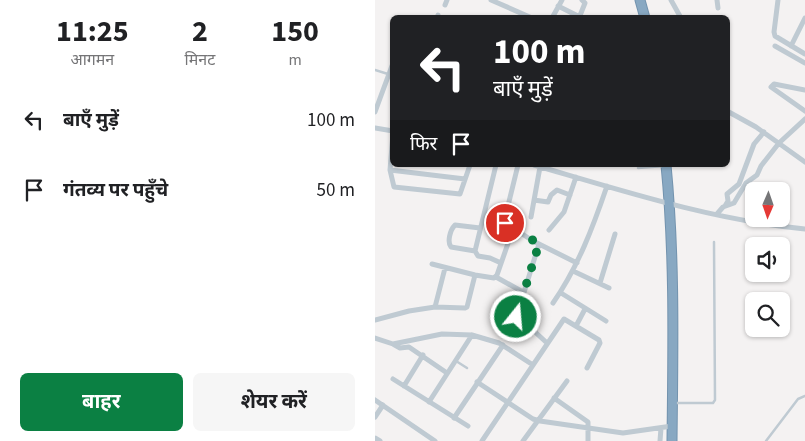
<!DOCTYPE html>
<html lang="hi">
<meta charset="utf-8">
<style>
body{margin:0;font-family:"Source Sans 3","Noto Sans Devanagari",sans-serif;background:#f6f6f6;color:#202124;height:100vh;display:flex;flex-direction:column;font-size:19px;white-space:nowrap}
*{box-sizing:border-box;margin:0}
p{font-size:16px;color:#757577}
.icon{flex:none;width:28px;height:28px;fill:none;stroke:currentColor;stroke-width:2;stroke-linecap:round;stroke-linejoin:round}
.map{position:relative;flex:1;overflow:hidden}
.sheet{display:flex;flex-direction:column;background:#fff;width:375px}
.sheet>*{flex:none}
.hud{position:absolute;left:15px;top:15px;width:340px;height:152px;border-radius:8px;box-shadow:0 1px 4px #0004;background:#202124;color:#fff;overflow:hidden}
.needle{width:32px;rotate:182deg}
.buttons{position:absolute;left:370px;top:182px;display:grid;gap:10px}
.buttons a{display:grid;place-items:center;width:45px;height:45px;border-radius:8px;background:#fff;box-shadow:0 1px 4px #0004;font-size:25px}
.pin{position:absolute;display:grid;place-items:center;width:42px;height:42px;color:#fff;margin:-21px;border:2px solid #fff;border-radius:50%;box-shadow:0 1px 5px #0007}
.me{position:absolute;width:55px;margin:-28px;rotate:17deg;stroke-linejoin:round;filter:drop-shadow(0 0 4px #0008)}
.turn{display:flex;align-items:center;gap:18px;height:105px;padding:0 20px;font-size:22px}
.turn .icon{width:65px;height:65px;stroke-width:2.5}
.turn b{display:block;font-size:35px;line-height:42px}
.then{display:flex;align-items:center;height:48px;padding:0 20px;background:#0003;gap:10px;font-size:19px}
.eta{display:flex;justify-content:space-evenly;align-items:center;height:85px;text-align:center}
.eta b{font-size:30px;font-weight:700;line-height:35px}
.button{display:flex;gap:10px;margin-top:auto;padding:10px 20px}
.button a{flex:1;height:58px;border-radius:8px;background:#0b8043;color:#fff;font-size:20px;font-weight:700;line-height:58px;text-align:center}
.button a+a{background:#f6f6f6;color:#202124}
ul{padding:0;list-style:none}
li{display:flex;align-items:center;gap:15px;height:70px;padding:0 20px}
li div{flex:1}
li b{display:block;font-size:19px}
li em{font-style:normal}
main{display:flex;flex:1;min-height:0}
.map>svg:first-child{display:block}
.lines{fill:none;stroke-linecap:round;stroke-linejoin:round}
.highway-casing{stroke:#7393ae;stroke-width:11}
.lane{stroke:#bfcad2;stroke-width:2.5}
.street{stroke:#bfcad2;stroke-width:5}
.highway{stroke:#88a8c2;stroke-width:9}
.route{stroke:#0b8043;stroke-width:9;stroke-dasharray:0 16.2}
</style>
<main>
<section class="sheet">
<div class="eta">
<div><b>11:25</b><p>आगमन</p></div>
<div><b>2</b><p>मिनट</p></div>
<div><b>150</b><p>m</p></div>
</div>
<ul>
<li><svg class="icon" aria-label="left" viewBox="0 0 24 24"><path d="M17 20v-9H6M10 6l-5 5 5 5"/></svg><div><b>बाएँ मुड़ें</b></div><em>100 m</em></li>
<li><svg class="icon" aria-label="arrive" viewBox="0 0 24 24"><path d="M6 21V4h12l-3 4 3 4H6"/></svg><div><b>गंतव्य पर पहुँचे</b></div><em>50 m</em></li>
</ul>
<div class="button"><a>बाहर</a><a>शेयर करें</a></div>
</section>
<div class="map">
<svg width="430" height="441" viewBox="0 0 430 441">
<rect width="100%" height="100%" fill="#f4f2f2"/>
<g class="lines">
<!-- highway casing -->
<g class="highway-casing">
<path id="highway" d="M265,0L270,18
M291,165C300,257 298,349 297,441"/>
</g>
<!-- lane -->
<path class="lane" d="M0,70L13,74
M263,168L290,166
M81,361L92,368
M300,403H338L340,400L339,242
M391,441L423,399L430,396"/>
<!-- street -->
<path class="street" d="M116,0L157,18
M296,0L306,18
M342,0L343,8
M403,0L399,32L400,36L430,54
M70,5L72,0
M183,6L207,18
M62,18L63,15
M177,18L187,0
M204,18L210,3L207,0
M400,46L430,63
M416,46L430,18
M430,90L399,84L396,87L430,111
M352,111L381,127L430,162
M0,112L18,63
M0,128L18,131
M18,134L15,170L19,187L85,194L95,165
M121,165L100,251L103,256L115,258L126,263
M143,165L129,222L158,241L202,263
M159,165C248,191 338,220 430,229
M15,170L90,179
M159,200L173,202L176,195L182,190L195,195
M350,206L353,201L352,194L364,184L379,144L389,132
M342,214L348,207L359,203L371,183L382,175L386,166L404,143L430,119
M156,217L165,167
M174,230L189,212L201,177
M164,244L141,318L159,331L172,343
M100,251L76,247C72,242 75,230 80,225L105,228
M57,264L100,275L119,278L122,275L138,229
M198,271L234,288
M121,277L148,292
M225,283L240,234
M186,293L231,321
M178,303C203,267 218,227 232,186
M60,307L70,268
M0,320L34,311L60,307L90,308L92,307L100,275
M201,326L210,309
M0,338L18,344L67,334L97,335L124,343L158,365
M18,344L25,348L34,347L72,373
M18,379L93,426
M102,382L158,419L165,421L248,433L297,426
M29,386L48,355
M179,398L213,422V441
M0,400L60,441
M54,402L97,335
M0,417L8,405
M79,418L128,345
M0,438L5,441
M107,441L189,319L224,340L225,343L212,368
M148,441L192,381
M285,441L286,428"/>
<!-- highway -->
<use href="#highway" class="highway"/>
</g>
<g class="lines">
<!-- route -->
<path class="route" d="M130,223L164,244L141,317"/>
</g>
</svg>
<div class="buttons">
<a><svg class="needle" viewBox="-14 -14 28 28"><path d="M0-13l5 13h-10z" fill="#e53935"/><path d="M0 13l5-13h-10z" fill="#757577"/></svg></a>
<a><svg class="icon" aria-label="sound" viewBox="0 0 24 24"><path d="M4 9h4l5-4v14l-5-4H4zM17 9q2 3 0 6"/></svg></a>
<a><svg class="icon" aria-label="search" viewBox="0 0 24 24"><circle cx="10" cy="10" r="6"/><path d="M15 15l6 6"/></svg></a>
</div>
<div class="pin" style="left:130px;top:223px;background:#d93025"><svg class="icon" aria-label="arrive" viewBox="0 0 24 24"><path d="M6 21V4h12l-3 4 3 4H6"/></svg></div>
<svg class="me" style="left:141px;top:317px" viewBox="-20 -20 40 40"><circle r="17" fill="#0b8043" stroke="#fff" stroke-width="3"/><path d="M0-11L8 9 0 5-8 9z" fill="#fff"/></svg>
<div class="hud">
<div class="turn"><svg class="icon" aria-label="left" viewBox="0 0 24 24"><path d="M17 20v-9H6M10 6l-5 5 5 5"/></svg><div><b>100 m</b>बाएँ मुड़ें</div></div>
<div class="then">फिर<svg class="icon" aria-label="arrive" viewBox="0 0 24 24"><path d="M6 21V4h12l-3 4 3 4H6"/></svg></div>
</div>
</div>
</main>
